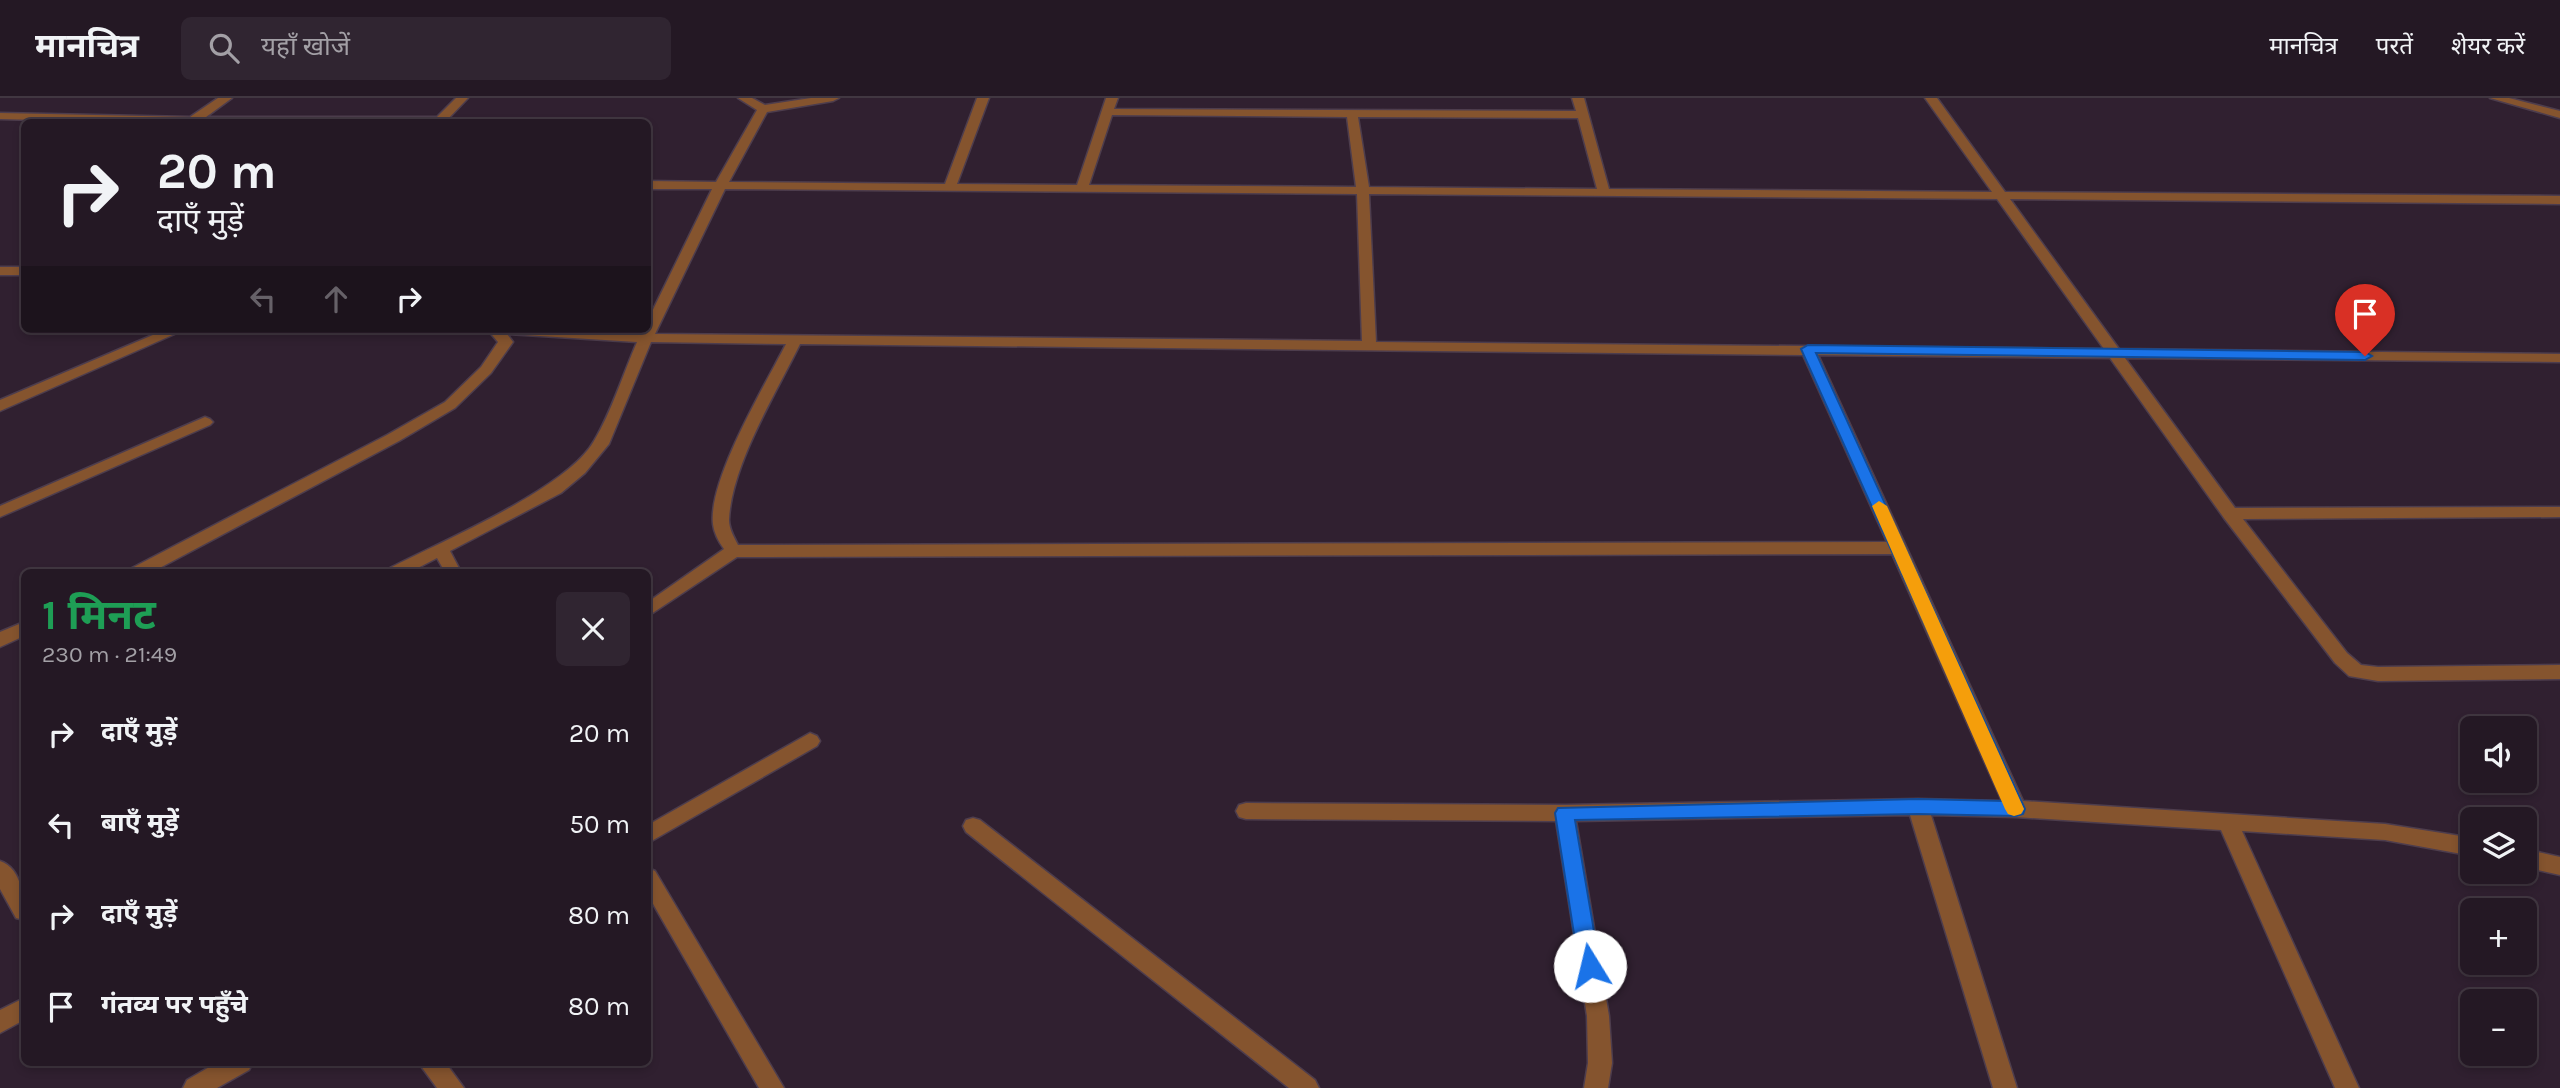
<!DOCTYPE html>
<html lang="hi">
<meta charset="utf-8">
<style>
body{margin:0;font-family:Karla,"Noto Sans Devanagari",sans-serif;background:#302531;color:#f1f3f6;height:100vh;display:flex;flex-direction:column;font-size:26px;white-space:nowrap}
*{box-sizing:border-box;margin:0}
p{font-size:23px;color:#a3a0a6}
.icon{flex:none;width:38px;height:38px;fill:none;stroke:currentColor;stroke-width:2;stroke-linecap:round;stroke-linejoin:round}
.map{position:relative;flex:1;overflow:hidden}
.panel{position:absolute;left:21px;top:471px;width:630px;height:497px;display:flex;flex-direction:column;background:#241824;border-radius:10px;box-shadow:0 4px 10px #0003,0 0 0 2px #413741}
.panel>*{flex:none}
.hud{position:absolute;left:21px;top:21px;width:630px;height:214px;border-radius:10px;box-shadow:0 4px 10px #0003,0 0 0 2px #413741;background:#241824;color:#f1f3f6;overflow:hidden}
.tools{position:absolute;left:2460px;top:618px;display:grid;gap:14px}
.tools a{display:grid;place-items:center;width:77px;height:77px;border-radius:10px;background:#241824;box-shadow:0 4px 10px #0003,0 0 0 2px #413741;font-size:35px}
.pin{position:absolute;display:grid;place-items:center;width:60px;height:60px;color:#fff;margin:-72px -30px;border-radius:50% 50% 50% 0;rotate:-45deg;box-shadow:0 0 7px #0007}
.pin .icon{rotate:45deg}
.me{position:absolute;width:77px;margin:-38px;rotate:351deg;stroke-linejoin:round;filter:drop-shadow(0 0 5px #0008)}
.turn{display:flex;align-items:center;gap:24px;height:147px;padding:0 21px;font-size:32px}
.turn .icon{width:91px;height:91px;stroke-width:2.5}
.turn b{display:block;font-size:49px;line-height:60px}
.lanes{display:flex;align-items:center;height:66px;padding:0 21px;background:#0003;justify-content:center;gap:35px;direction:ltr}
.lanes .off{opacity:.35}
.round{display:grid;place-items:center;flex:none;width:74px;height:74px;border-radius:10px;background:#302531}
.overview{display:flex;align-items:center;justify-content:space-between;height:119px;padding:0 21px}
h1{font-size:42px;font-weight:700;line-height:52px;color:#1e9e55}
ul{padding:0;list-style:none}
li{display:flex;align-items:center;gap:21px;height:91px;padding:0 21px}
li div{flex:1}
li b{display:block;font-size:26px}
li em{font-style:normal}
header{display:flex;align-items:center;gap:42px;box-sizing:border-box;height:98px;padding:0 35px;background:#241824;border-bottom:2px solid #413741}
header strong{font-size:33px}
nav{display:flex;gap:38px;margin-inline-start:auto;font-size:24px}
.search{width:490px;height:63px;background:#302531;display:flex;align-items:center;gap:18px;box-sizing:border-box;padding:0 24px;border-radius:10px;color:#a3a0a6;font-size:26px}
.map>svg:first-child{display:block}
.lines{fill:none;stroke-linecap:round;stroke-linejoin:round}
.minor-casing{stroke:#4d3d4d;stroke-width:3}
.minor{fill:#85542e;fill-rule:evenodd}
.route{fill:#1a73e8;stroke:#114b97;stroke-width:2}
.slow{fill:#f59e0b}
</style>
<header>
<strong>मानचित्र</strong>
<div class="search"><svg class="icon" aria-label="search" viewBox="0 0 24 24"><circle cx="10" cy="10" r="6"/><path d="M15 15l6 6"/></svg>यहाँ खोजें</div>
<nav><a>मानचित्र</a><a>परतें</a><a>शेयर करें</a></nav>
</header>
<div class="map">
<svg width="2560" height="990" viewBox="0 0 2560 990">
<rect width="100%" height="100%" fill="#302030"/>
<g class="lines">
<!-- minor casing -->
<g class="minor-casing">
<path id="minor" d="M218,0H232L206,19H437L456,0H468L445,24H116L0,21V15L190,19Z
M738,0H752L765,7L811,0H839L833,3L767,14L729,84L945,86L977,0H989L957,86L1077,87L1106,0H1118L1114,11L1576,13L1572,0H1584L1609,91L1992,94L1925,0H1937L2005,94L2560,98V106L2010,101L2119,251L2560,256V264L2125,260L2235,410L2560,409V419L2243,421L2347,555L2361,567L2378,569L2560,567V581L2378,583L2349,578L2335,565L2224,420L2110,260L1818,257L2023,703L2385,726L2473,740V758L2385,742L2242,733L2359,990H2335L2221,732L2016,719L1931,717L2017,990H1993L1910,717L1576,723L1609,918L1612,965L1608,990H1584L1588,965L1587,918L1556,723L1246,721L1239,719L1236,713L1239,707L1246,705L1565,707L1918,701L2002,703L1892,456L737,459L648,518V504L724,451C719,444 714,435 713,426C708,382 765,287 786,246L651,244L609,346L585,375L561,395L450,453L461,474H445L437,460L410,474H388L390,470C442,443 567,391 594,343C612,313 623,276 637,244L507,236L513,244L491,275L455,310L399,343L152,474H130L132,470L387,337L445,304L481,269L498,244L487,231H566L641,235L643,231H648V222L712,91H648V83L716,84L757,12ZM1112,17L1347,19L1356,89L1089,87ZM1358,19L1578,20L1597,91L1369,89ZM725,91L1357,96L1362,243L655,236ZM1369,96L1997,101L2104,251L1376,244ZM800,246L1803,257L1887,444L738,447C734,439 729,431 729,422C731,368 776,295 800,246Z
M2490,0H2509L2560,13V20Z
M0,169H24V177H0Z
M167,231H186L0,313V302Z
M205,319L210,321L213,324L210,327L0,419V408Z
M24,524V538L0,549V534Z
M810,635L817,638L820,643L817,648L648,745V727Z
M973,720L980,722L1315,982L1319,990H1289L966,734L963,728L966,722Z
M2525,751L2560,759V777L2525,769Z
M0,763C23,771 24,802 24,822L16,820L0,791Z
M648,770L655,773L784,990H759L648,797Z
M24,900V922L0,935V912Z
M218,964H253L249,972L217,990H183L187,982Z
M418,964H445L464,990H437Z"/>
</g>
<!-- minor -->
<use href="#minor" class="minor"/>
</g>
<!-- route -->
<path class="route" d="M1808,247L2365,254L2372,258L2365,262L1816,255L2025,711L2023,716L2016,718L1918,716L1575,722L1600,868L1597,874L1590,877L1582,874L1579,868L1555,715L1558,710L1918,701L2004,703L1801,251Z"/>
<!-- slow -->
<path class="slow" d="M1879,403L1887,408L2024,711L2021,716L2014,718L2008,716L2005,711L1872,408Z"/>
</svg>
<div class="tools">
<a><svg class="icon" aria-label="sound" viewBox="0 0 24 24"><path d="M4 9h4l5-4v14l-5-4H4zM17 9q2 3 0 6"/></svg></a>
<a><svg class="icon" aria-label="layers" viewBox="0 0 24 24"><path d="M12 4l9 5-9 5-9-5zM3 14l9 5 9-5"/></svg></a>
<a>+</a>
<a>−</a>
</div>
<div class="pin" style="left:2365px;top:258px;background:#d93025"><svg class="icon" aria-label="arrive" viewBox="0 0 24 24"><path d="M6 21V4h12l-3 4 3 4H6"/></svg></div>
<svg class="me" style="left:1590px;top:868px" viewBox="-20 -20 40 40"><circle r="19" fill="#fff"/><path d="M0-13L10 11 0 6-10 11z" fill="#1a73e8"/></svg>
<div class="hud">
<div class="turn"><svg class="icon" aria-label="right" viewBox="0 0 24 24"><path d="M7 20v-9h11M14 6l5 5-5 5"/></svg><div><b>20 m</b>दाएँ मुड़ें</div></div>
<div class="lanes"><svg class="icon off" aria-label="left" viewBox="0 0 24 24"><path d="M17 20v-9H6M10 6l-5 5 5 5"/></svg><svg class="icon off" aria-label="ahead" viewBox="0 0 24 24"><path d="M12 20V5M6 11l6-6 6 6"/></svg><svg class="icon" aria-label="right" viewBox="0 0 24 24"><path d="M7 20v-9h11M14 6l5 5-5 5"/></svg></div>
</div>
<section class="panel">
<div class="overview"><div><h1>1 मिनट</h1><p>230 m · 21:49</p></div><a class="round"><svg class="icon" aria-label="close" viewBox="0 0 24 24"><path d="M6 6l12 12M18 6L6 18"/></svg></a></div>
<ul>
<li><svg class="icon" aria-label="right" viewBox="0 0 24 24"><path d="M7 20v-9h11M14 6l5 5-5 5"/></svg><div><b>दाएँ मुड़ें</b></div><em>20 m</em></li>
<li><svg class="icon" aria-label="left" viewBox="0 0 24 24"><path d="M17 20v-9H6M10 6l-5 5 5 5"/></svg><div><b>बाएँ मुड़ें</b></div><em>50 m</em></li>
<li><svg class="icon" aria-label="right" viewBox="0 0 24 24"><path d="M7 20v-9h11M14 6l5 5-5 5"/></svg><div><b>दाएँ मुड़ें</b></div><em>80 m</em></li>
<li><svg class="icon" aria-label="arrive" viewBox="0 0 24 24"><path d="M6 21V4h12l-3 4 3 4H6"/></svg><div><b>गंतव्य पर पहुँचे</b></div><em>80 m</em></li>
</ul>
</section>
</div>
